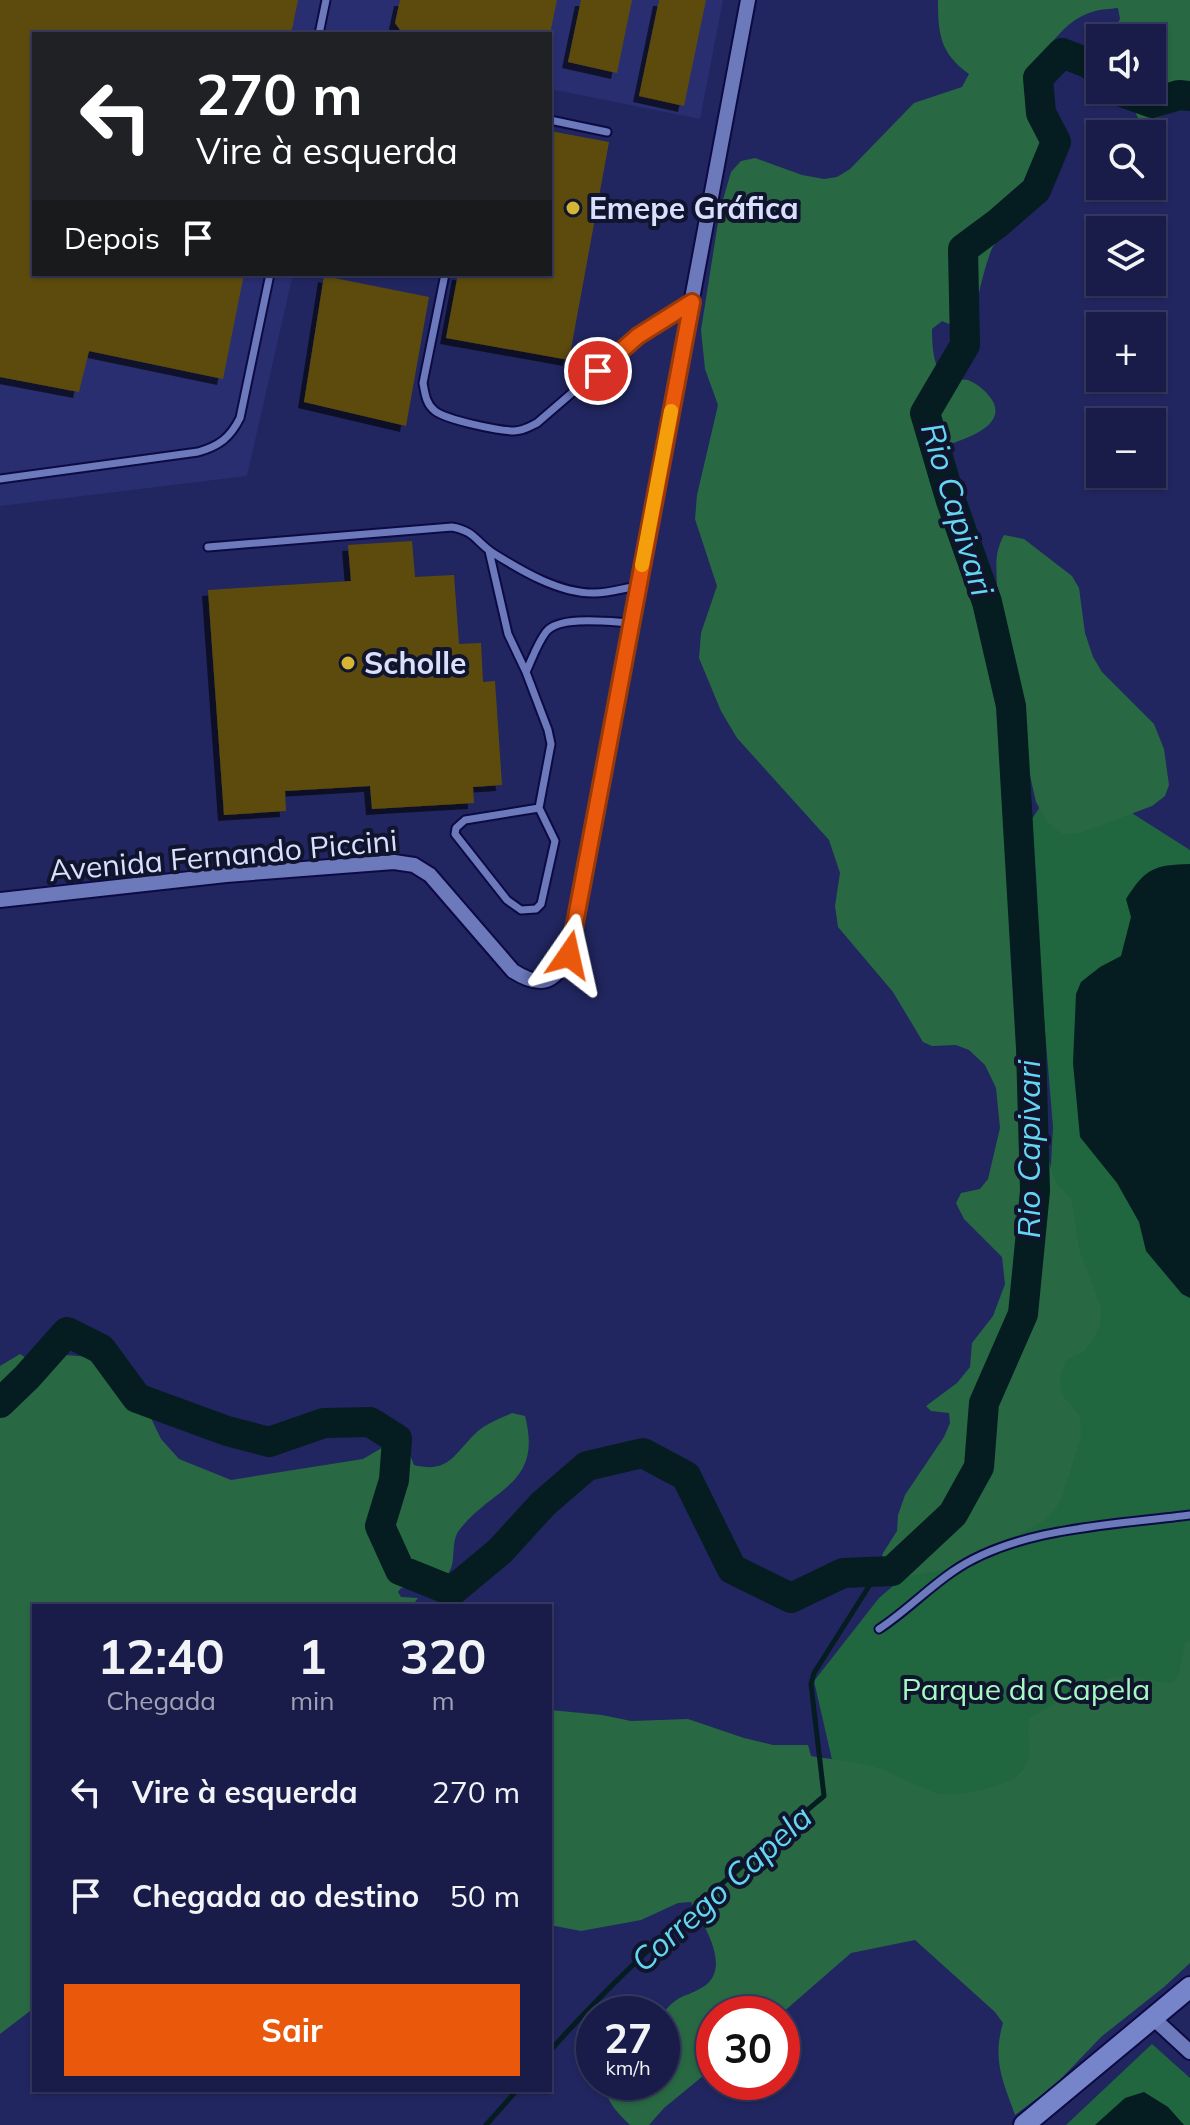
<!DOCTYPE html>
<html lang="pt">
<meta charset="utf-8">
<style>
body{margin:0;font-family:Mulish,sans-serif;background:#262952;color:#f1f3f6;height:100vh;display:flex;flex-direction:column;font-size:30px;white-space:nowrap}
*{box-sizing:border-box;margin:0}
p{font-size:26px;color:#9fa1b4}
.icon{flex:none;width:44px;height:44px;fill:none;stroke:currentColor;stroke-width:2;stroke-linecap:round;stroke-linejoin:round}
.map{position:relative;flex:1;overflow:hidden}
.side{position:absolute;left:32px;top:1604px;width:520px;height:488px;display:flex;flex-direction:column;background:#191c48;border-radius:0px;box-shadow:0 2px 6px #0004,0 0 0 2px #373a60}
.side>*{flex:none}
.banner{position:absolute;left:32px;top:32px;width:520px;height:244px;border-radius:0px;box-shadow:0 2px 6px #0004,0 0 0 2px #373a60;background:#202124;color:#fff;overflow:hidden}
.fabs{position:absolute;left:1086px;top:24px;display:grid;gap:16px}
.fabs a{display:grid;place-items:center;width:80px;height:80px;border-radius:0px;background:#191c48;box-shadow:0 2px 6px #0004,0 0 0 2px #373a60;font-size:40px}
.speed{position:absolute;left:576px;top:1996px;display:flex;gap:16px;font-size:40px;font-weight:700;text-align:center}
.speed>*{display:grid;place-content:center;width:104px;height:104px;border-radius:50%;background:#191c48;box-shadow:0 2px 6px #0004,0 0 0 2px #373a60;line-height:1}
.speed small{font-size:20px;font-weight:400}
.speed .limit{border:12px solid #d22;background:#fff;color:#111}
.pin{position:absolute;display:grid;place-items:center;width:68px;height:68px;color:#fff;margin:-34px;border:4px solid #fff;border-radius:50%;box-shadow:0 2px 8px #0007}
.me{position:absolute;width:88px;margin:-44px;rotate:11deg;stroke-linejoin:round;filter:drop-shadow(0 0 6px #0008)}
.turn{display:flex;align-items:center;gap:28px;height:168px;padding:0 32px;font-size:36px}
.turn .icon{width:104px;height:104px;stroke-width:2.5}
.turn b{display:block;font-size:56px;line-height:68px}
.then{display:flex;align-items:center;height:76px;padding:0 32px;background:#0003;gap:16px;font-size:30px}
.eta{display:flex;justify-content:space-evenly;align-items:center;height:136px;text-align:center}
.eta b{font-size:48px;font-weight:700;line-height:56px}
.action{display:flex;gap:16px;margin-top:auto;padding:16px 32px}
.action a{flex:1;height:92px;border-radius:0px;background:#ea580c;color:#fff;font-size:32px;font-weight:700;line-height:92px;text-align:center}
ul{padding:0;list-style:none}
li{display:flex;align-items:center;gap:24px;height:104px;padding:0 32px}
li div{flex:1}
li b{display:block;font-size:30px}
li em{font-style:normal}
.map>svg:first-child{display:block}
.built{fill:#282e6f}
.green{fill:#20673f}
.forest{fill:#286943}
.water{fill:#051c21}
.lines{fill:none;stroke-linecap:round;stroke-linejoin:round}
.stream{stroke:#051c21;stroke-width:5}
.river{stroke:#051c21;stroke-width:30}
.building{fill:#5c4c0a;filter:url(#shadow)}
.lane-casing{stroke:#0d0a43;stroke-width:11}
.street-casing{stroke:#0d0a43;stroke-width:18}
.secondary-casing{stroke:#0d0a43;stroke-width:24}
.lane{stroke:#6c79bb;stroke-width:7}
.street{stroke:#6c79bb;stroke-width:14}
.secondary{stroke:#7684ca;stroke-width:20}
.route-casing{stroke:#983908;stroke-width:20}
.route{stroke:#ea580c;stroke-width:14}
.slow{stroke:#f59e0b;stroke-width:14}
.poi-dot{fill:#d5b535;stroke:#10142d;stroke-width:3}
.labels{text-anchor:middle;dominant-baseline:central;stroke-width:8;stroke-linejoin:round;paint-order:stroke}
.poi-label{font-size:30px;font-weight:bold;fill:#d9e0fd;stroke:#10142d;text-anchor:start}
.street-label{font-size:30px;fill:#d9e0fd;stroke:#10142d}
.park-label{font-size:30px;fill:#a7f9c3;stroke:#10142d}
.water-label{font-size:32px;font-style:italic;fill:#64d6f0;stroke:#10142d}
</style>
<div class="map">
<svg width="1190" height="2125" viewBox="0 0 1190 2125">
<defs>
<filter id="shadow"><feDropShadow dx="-6" dy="6" stdDeviation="0" flood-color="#0009"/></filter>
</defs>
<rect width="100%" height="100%" fill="#212660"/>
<!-- built -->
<path class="built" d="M0,0H723L700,119L550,89V34H34V274H293L247,476L0,506Z"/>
<!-- green -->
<path class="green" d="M1064,770L1190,850V1957L833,1764L814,1681L879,1598L982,1510L1043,1311L1053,1127L1028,825Z
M1152,2044L1190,2078V2125H1066Z"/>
<!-- forest -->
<path class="forest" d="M938,0H1190V106L1150,120L1138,118L1125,90H1152V38H1110L1120,19L1118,8C1110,9 1100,9 1092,12C1065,20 1045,49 1034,73C1051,127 1073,164 1031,212C1020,224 1003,232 994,245C986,257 975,311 970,329L963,330L942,321L932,329C932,343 933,368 944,377C951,382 960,378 968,380C978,384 986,391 992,400C1010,429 953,443 934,449C913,484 950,508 967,536C979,557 984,585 992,608C1004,583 988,564 1004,535L1024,539L1072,576L1079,588L1085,633L1093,657L1102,672L1154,724L1164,749L1169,785L1165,796L1152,806L1083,832L1063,834L1047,822L1036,802L1023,745L1018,857L1019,931L1032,1015L1036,1107L1052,1173L1058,1185L1071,1198L1079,1249L1101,1308L1100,1325L1092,1341L1084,1351L1066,1360L1060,1376L1062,1395L1080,1416L1081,1436L1063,1494L1055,1510L1042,1522L956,1567L875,1583L883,1553L897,1531L898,1515L905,1495L944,1437L950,1423L949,1413L931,1411L926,1406L957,1383L970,1367L972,1343L993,1316L1005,1284L1002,1257L964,1219L956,1203L961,1193L980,1189L988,1179L1000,1128L996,1088L985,1065L969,1050L956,1045L932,1046L923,1042L893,992L838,927L835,906L840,873L829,840L737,738L721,711L699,658L701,633L717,586L695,519L697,495L718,405L705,369L701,330L720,210L731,172L741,161L755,158L802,175L824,179L837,177L850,169L914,103L962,87L969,74C940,53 938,34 938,0Z
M20,1354L26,1358L51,1354L106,1358L131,1367L144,1388L149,1414L161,1439L179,1459L231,1480L363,1459L385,1446L405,1426L408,1450L414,1465C450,1474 454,1453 478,1431C487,1423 501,1418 512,1413L525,1416C543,1485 493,1487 460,1529C449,1542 458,1563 447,1575C437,1588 416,1586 401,1588L398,1592L401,1597L418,1598L412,1606H34V2008L0,2034V1366Z
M1190,1641V1963L1164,1987L1101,2037L1055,2085L1015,2115C1003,2081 992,2060 1003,2023L995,2012L915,1940L851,1953L781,2014H714V2067L664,2108L649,2125H630C617,2112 605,2101 605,2082H662V2014C681,1992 683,1999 703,1987C733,1968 703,1924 691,1902L678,1903L641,1920L581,1931L550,1925V1710L602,1715L631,1721L688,1719L744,1738L773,1745H808L811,1756C833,1760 857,1761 878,1768C899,1775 920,1790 941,1794C959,1797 1012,1786 1022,1771C1037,1748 1024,1734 1030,1718C1059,1702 1095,1675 1129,1676C1145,1677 1158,1685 1173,1682L1179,1674L1185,1643Z"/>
<!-- water -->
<path class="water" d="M1190,864V1298L1182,1294L1146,1251L1139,1222L1117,1183L1080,1137L1073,1063L1076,994L1081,982L1100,967L1121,956L1131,917L1126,899C1146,868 1154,865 1190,864Z
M1144,2092L1168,2107L1184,2125H1095L1125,2098Z"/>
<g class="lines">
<!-- stream -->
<path class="stream" d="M550,2051C630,1960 731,1875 824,1796L811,1684L814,1673L878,1572
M486,2125L517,2090"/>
<!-- river -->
<path class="river" d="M1116,90L1152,103L1179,95L1190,96
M0,1403L27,1377L67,1332L101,1349L137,1398L227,1431L269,1442L324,1423L370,1422L397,1439L394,1480L380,1526L400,1570L452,1591L500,1551L543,1504L587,1466L643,1453L686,1476L732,1569L791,1598L843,1573L892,1571L953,1514L979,1467L984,1403L1023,1314L1035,1191L1031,1048L1011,706L987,602L951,501L925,413L965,345L963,249L998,223L1036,190L1056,142L1041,113L1038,78L1062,53L1090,64L1100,74"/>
</g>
<!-- building -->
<path class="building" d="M0,0H298L291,34H34V274H244L223,379L89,351L79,392L0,377Z
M400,0H557L550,34H403L395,23Z
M581,0H632L617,73L568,62Z
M659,0H706L684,106L639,96Z
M550,131L609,142L569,360L446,338L458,274H550Z
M324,276L429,297L406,426L304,402Z
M412,541L415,577L454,575L459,644L481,643L483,682L495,681L502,785L473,787L474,803L372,809L370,786L285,791L286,811L224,815L208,590L351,581L348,545Z"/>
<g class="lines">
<!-- lane casing -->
<g class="lane-casing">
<path id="lane" d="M319,34L326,0
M550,120L607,132
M445,274L423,383C425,394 426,404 435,411C447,420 499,431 514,431C523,431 529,427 537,423L638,336L690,304
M0,479L198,452C219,446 230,438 240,418L270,274
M208,547L452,527C475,531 476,542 493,553C522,571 560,594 595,593C609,593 624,588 638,586
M489,551L508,634L526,672
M539,808L465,820L456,828L455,834L507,900L521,910L536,909L541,904L555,841L539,808L551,744L548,730L526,672C532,659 537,644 546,632C559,615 611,622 631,623
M879,1629C905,1612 926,1590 952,1572C1016,1527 1115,1525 1190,1515"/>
</g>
<!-- street casing -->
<g class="street-casing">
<path id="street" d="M0,900L226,875L394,862L414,865L430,875L513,971C540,988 554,984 569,955L748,0
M1153,2018L1190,2052"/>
</g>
<!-- secondary casing -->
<g class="secondary-casing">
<path id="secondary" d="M1024,2125L1190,1987"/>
</g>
<!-- lane -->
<use href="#lane" class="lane"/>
<!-- street -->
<use href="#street" class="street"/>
<!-- secondary -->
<use href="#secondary" class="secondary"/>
</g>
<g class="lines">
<!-- route casing -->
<g class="route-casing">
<path id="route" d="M569,955L692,302L638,336L598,371"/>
</g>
<!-- route -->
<use href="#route" class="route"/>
<!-- slow -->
<path class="slow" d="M642,565L671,411"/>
</g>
<!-- markers -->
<g class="poi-dot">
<circle cx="573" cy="208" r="8"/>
<circle cx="348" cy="663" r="8"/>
</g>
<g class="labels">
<!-- poi labels -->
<g class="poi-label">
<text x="589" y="208">Emepe Gráfica</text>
<text x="364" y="663">Scholle</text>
</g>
<!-- street labels -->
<g class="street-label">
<text transform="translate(223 855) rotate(-5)">Avenida Fernando Piccini</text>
</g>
<!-- park labels -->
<g class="park-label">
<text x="1026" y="1689">Parque da Capela</text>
</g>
<!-- water labels -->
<g class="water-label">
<text transform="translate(958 509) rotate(73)">Rio Capivari</text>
<text transform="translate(1028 1149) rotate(-90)">Rio Capivari</text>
<text transform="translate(721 1888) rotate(-42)">Corrego Capela</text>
</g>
</g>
</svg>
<div class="fabs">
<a><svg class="icon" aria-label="sound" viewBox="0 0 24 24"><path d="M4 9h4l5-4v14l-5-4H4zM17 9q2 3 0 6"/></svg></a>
<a><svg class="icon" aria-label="search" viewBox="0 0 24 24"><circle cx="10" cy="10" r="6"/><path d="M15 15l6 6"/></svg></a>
<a><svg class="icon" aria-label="layers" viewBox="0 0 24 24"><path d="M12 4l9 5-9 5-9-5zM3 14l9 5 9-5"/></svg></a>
<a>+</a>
<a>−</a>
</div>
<div class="speed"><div>27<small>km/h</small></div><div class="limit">30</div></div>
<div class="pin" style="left:598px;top:371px;background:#d93025"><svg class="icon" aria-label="arrive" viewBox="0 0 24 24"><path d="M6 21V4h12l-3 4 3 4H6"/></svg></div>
<svg class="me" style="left:569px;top:955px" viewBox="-20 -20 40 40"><path d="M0-17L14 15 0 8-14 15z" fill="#ea580c" stroke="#fff" stroke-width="4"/></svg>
<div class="banner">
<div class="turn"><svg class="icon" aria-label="left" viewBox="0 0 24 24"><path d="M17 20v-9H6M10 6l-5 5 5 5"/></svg><div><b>270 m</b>Vire à esquerda</div></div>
<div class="then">Depois<svg class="icon" aria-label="arrive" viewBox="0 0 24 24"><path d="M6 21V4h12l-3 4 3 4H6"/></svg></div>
</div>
<section class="side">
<div class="eta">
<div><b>12:40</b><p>Chegada</p></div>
<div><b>1</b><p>min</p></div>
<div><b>320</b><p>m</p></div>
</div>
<ul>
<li><svg class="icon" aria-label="left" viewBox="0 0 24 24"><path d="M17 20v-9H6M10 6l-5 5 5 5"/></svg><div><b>Vire à esquerda</b></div><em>270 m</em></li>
<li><svg class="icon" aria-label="arrive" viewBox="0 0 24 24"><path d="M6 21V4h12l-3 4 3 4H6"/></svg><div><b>Chegada ao destino</b></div><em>50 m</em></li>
</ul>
<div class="action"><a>Sair</a></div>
</section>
</div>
